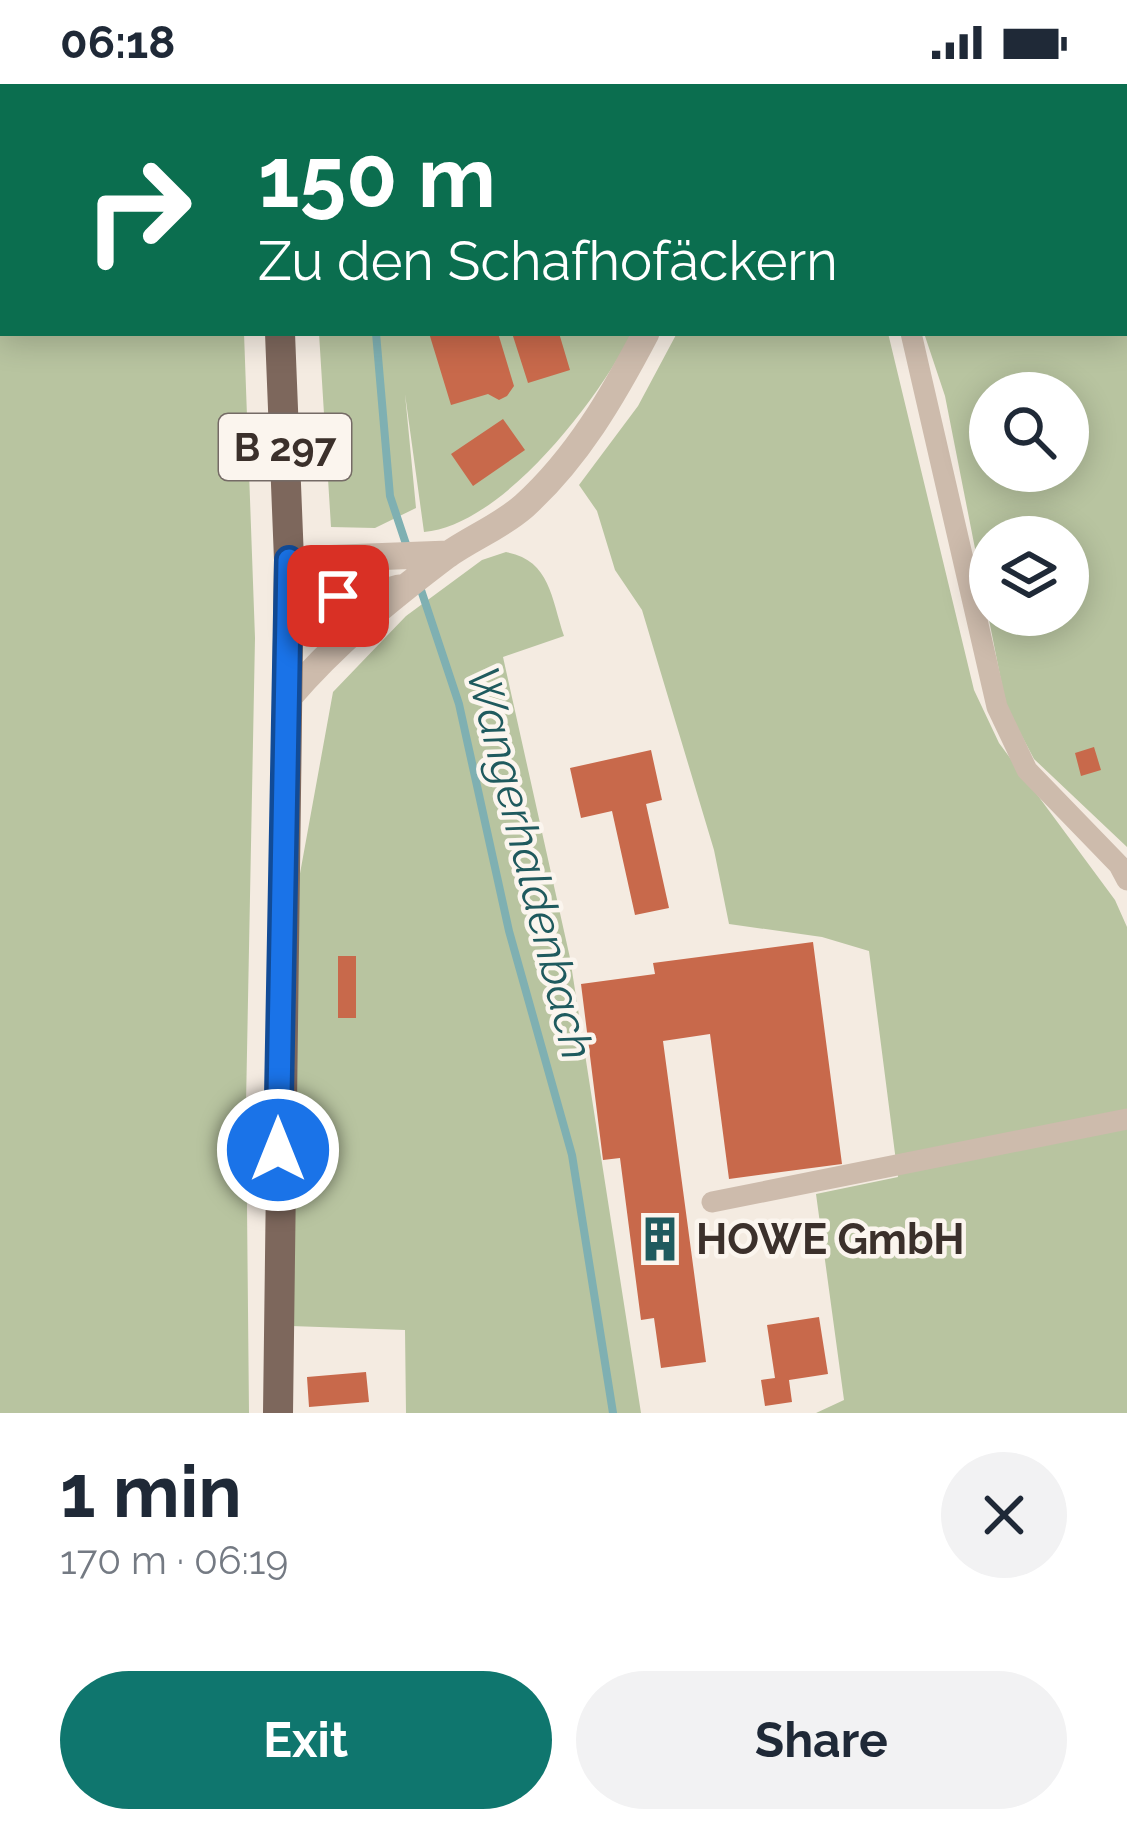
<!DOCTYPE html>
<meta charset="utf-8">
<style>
body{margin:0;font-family:Raleway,sans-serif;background:#f2f2f3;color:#1f2937;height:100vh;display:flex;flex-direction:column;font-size:45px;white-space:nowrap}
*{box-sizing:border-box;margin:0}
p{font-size:39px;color:#747a83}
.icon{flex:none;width:66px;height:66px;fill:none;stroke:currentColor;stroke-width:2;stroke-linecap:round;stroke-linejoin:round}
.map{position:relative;height:1329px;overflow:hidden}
.sheet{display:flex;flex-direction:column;background:#fff;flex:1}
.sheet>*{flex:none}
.hud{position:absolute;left:0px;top:0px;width:1128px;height:252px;box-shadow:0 6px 30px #0003;background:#0b6e4f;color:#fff;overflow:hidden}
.buttons{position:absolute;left:969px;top:288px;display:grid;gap:24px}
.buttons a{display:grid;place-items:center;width:120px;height:120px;border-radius:50%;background:#fff;box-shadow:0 6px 30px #0003;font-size:60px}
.pin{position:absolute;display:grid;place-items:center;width:102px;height:102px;color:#fff;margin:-51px;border-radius:24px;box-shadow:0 6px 18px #0006}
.me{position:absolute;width:132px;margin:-66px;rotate:0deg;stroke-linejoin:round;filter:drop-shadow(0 0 9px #0008)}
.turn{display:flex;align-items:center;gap:42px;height:252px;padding:0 60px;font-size:54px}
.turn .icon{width:156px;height:156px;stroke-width:2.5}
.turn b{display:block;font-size:84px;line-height:102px}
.round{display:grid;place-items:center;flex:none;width:126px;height:126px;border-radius:63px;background:#f2f2f3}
.overview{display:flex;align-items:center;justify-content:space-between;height:204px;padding:0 60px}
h1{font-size:72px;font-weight:700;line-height:90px}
.cta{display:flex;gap:24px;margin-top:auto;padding:24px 60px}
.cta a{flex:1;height:138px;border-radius:72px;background:#0f766e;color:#fff;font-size:48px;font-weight:700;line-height:138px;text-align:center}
.cta a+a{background:#f2f2f3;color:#1f2937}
.status{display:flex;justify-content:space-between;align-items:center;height:84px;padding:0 60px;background:#fff;direction:ltr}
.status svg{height:33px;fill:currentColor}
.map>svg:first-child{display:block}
.green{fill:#b8c4a0;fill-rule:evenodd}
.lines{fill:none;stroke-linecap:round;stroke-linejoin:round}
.stream{stroke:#7fb0b2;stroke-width:8}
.building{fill:#c8694b}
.minor{stroke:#cdbbac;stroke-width:21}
.tertiary{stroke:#cdbbac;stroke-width:27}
.primary{stroke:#7d675c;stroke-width:30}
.route-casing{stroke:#114b97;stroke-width:30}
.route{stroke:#1a73e8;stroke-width:21}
.labels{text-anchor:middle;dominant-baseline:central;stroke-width:9;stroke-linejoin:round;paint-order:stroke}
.shield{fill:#fbf5ee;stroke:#756b66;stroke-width:3}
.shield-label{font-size:39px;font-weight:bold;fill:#3b302b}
.poi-label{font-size:42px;font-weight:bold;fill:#3b302b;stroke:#fbf5ee;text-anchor:start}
.water-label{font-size:45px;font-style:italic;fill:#1f5a5e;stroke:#fbf5ee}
</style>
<div class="status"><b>06:18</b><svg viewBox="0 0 49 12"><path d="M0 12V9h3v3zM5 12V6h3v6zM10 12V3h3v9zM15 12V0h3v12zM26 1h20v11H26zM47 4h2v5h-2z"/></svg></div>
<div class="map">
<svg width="1127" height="1329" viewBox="0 0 1127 1329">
<rect width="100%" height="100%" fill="#f4ebe1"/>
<!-- green -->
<path class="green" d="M0,0H215L3,3V249H244L255,554L246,1020L249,1329H0Z
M801,0H1127V763L1034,675L1006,622L945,312L924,249H1125V3ZM990,309H1068V387H990ZM990,453H1068V531H990Z
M319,249H632C598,316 503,441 424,448L405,310L416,424L375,444L331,443Z
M677,249H888L974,606L999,659L1115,816L1127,843V1329H816L844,1316L816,1110L898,1093L869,867L822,853L729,840L714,766L642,526L615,486L597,427L579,401L638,322Z
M506,468C550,476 551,513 564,552L503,573L570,874L641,1329H406L405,1246L291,1242L295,817L333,608L406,532L482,476Z"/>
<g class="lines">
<!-- stream -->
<path class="stream" d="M322,0V3
M376,249L390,412L408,466
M420,503L459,620L509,847L572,1071L613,1329"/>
</g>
<!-- building -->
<path class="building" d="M429,249H498L514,302L507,312L499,316L488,310L451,321Z
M512,249H559L570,286L528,299Z
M503,335L525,366L473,402L451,370Z
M1094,663L1101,686L1081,692L1075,669Z
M651,666L662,716L646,720L669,824L635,831L612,727L581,734L570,684Z
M813,858L842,1080L729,1095L710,950L663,957L706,1278L661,1284L654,1234L641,1236L620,1074L603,1076L581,900L655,890L653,879Z
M338,872H356V934H338Z
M819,1233L828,1290L789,1296L792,1318L765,1322L761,1296L775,1294L767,1241Z
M366,1288L369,1318L309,1323L307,1293Z"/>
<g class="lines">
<!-- minor -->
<path class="minor" d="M741,0L743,3
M911,249L997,623L1027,686L1119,781L1127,796
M712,1118L1127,1035"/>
<!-- tertiary -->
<path class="tertiary" d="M787,3L789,0
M289,476L449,470
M289,476L322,512H371L399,504
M288,614C335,559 388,516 446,472C471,454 500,443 524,422C577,374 613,312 646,249"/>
<!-- primary -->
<path class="primary" d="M245,0L246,3
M278,1329L289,476L280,249"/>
</g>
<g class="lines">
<!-- route casing -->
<g class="route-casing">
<path id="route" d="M278,1066L289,476L322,512H338"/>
</g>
<!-- route -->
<use href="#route" class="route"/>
</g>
<!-- icons -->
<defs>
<g id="building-bare" transform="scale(3.6)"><path d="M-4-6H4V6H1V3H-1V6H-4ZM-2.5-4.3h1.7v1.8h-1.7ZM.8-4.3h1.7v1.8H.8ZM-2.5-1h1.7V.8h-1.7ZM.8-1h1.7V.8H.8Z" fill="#1f5a5e" stroke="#fbf5ee" stroke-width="2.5" paint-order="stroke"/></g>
</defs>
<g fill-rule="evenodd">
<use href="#building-bare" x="660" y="1155"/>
</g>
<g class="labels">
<!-- shield labels -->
<rect class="shield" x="219" y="330" width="132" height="66" rx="9"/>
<g class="shield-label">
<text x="285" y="363">B 297</text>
</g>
<!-- poi labels -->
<g class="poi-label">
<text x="696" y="1155">HOWE GmbH</text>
</g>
<!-- water labels -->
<g class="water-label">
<text transform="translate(530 779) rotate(76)">Wangerhaldenbach</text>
</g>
</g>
</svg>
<div class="buttons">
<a><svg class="icon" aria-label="search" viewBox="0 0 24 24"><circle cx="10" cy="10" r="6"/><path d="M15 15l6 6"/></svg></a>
<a><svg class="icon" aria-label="layers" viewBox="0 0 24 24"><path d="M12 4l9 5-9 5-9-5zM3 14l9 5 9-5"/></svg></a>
</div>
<div class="pin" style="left:338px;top:512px;background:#d93025"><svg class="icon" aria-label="arrive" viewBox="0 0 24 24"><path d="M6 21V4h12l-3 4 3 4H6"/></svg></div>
<svg class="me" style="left:278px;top:1066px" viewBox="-20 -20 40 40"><circle r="17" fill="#1a73e8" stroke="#fff" stroke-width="3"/><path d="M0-11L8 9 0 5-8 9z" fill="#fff"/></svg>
<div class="hud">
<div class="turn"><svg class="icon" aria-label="right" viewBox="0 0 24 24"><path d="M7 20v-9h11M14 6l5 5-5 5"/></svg><div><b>150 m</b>Zu den Schafhofäckern</div></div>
</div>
</div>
<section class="sheet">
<div class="overview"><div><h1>1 min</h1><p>170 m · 06:19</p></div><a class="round"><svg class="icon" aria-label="close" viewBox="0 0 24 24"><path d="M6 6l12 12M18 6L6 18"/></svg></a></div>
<div class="cta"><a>Exit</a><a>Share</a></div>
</section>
